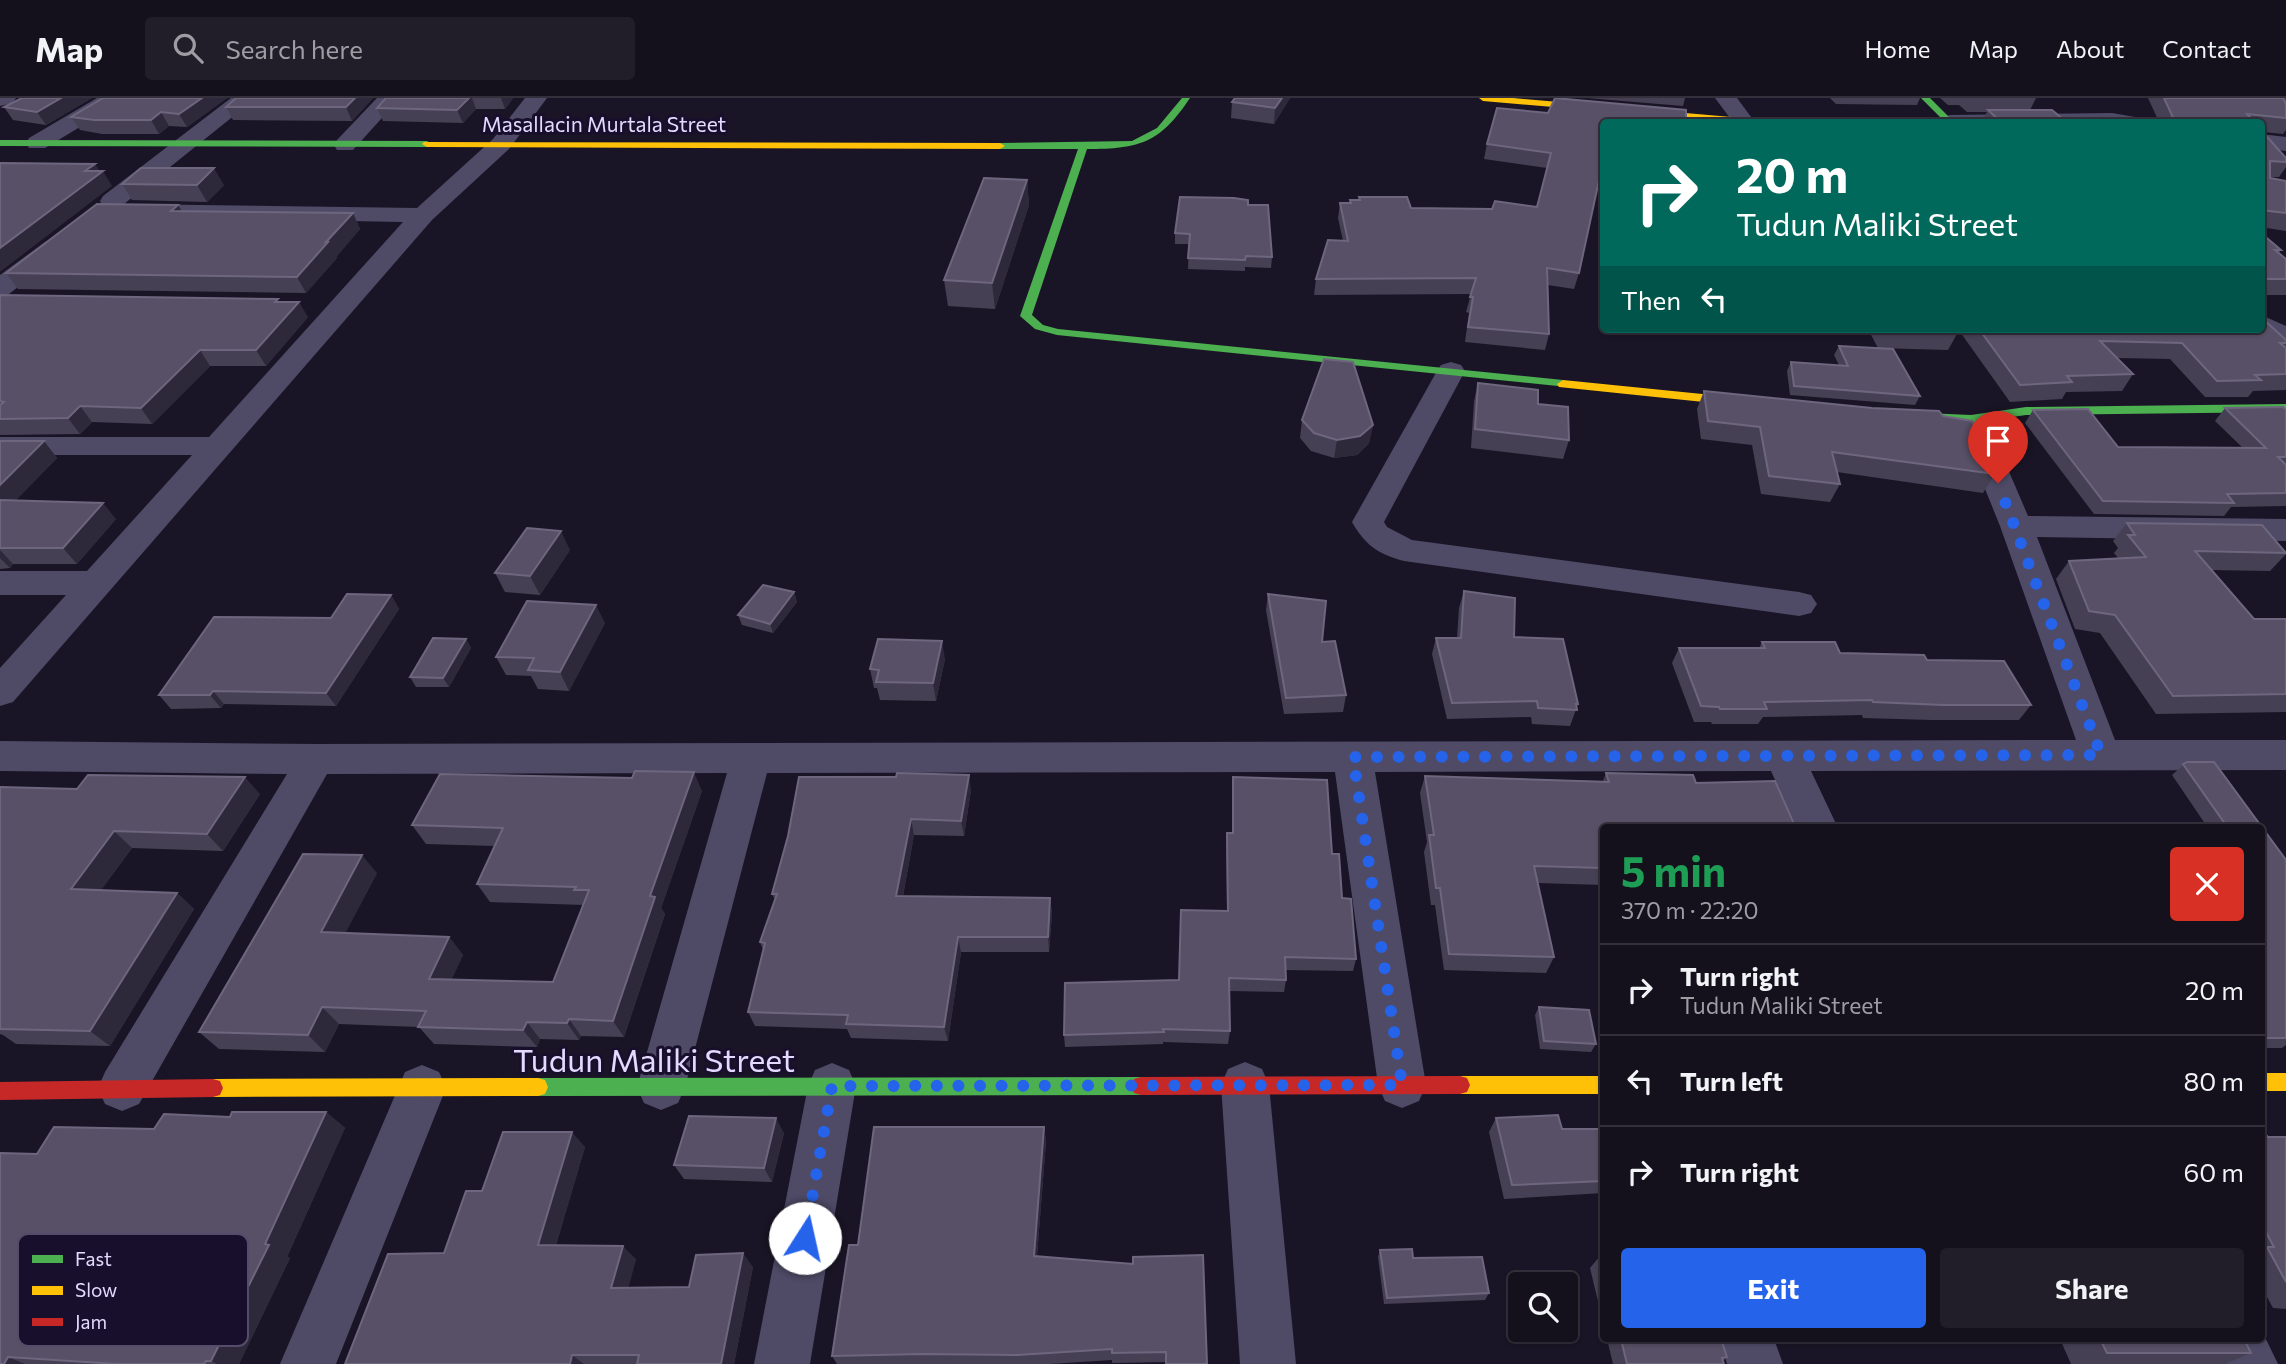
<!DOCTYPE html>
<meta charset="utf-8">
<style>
body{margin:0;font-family:Commissioner,sans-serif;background:#211e29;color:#f1f3f6;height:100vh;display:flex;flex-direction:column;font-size:26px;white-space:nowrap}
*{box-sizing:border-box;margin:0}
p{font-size:23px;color:#9d9da3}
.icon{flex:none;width:38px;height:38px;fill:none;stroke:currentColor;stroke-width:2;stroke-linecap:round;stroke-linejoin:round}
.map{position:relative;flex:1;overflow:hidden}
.drawer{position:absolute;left:1600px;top:726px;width:665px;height:518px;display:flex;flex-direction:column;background:#14101c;border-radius:7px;box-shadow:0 2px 5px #0004,0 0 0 2px #33303b}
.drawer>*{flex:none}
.hud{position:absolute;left:1600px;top:21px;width:665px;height:214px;border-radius:7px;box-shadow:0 2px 5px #0004,0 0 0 2px #33303b;background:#00695c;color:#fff;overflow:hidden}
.controls{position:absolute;left:1508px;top:1174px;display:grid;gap:14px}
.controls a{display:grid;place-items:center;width:70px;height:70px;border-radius:7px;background:#14101c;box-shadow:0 2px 5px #0004,0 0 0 2px #33303b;font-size:35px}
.pin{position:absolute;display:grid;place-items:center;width:60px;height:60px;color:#fff;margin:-72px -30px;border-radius:50% 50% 50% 0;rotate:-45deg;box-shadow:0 0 7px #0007}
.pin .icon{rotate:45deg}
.me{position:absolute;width:77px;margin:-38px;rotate:10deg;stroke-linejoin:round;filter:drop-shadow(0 0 5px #0008)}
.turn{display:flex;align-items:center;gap:24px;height:147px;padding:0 21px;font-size:32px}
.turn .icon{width:91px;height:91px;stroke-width:2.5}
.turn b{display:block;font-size:49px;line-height:60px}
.then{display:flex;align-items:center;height:66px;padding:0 21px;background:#0003;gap:14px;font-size:26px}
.round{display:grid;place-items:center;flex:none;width:74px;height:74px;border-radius:7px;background:#211e29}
.head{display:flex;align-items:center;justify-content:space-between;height:119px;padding:0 21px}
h1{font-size:42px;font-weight:700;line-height:52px;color:#1e9e55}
.button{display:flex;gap:14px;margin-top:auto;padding:14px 21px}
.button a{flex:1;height:80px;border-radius:7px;background:#2563eb;color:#fff;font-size:28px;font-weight:700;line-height:80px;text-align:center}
.button a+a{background:#211e29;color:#f1f3f6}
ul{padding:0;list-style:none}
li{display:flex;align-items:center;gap:21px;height:91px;padding:0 21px;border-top:2px solid #33303b}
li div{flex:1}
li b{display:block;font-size:26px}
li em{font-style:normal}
header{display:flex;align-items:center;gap:42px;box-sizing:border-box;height:98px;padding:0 35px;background:#14101c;border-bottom:2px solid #33303b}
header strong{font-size:33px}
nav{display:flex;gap:38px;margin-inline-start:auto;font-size:24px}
.search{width:490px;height:63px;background:#211e29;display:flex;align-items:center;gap:18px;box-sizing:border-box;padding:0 24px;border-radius:7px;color:#9d9da3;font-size:26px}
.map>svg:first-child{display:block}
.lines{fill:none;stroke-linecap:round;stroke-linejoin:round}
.street{fill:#4f4b67;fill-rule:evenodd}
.fast{fill:#4caf50;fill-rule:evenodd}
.slow{fill:#ffc107;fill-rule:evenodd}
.jam{fill:#c62828;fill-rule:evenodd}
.wall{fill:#464054}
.shaded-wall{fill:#2d283a}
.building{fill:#575066;stroke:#6d667e;stroke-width:2}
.route{stroke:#2563eb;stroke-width:12;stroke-dasharray:0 21.6}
.labels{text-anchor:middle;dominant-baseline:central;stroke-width:6;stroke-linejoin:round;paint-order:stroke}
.far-street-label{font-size:21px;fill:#e3daff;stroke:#170f2c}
.near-street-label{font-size:32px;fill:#e3daff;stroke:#170f2c}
.key{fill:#170f2c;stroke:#544c6b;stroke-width:2}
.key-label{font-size:19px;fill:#e3daff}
</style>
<header>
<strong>Map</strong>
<div class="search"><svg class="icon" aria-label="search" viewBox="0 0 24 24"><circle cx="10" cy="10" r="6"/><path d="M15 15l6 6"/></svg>Search here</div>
<nav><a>Home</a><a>Map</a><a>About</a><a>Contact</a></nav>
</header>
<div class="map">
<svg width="2286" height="1266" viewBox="0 0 2286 1266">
<rect width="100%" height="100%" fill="#1a1526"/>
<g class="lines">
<!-- street -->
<path class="street" d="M0,0H16L13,5L0,8Z
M97,0H123L120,5L45,50H29L26,45L29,40Z
M231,0H256L124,106L417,110L493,41L525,0H547L509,51L432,122L13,604L0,608V570L66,497H0V473H87L192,357H0V339H209L403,124L128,119L119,117L116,112L118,109L103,108L100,103L103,98Z
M377,0H400L353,52H337L334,47L337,42Z
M1715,0H1737L1754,23L1733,24Z
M2112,15L2135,19L2138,24H1939L1942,19L1950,17Z
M2261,36L2286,39V53L2261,50Z
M54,141L63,144L67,149L63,154L9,196L0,198V177L45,144Z
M2261,217L2286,228V248L2276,246L2252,231H2261Z
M1451,264L1461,267L1465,273L1384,424L1387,429L1412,442L1799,494L1811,497L1817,506L1811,515L1799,518L1404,463C1378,456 1365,447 1352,424L1437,273L1441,267Z
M1975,320L1986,323L1990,329L2028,418L2286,421V443L2037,439L2115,642H2286V672L1811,673L1838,730H1797L1771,673L1375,674L1426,987L1419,1003L1402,1010L1385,1003L1378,987L1335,674L767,675L685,989L678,1005L661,1012L644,1005L637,989L727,675L327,676L139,1006L122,1013L105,1006L98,990L105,974L287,676L0,673V643L316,646L2076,642L2000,428L1960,329L1964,323Z
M1245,964L1262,971L1269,987L1296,1266H1240L1221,987L1228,971Z
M832,965L849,972L856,988L810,1266H754L808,988L815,972Z
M422,967L439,974L446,990L336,1266H280L405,974Z
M2261,1231L2278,1266H2220L2209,1241H2261Z
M1720,1241H1774L1783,1266H1727Z"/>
<!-- fast -->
<path class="fast" d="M1182,0H1190C1160,45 1140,51 1087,51L1032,217L1043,227L1058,231L1563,282L1569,286L1567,289L1057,237L1035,231L1020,218L1078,51H1000L995,48L1000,45L1132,43L1157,30Z
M1921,0H1930L1954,24H1879L1884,21H1942Z
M0,42L427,43L432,46L427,49L0,48Z
M2286,306V314L2026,317L1971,325L1902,322L1896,318L1902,314L1971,317L2026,309Z
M1141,979L1148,981L1151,988L1148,995L1141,997L538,998L531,996L528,989L531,982L538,980Z"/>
<!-- slow -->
<path class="slow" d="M1479,0H1513L1743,20L1884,21L1889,24H1729L1483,3Z
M424,44L1000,45L1005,48L1000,51L427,49L422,46Z
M1563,282L1752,301L1758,305L1752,309L1559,289L1557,286Z
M2261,975H2286V993H2261Z
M1460,978H1603V996H1460L1453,994L1450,987L1453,980Z
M538,980L545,982L548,989L545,996L538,998L213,999L206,997L203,990L206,983L213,981Z"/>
<!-- jam -->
<path class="jam" d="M1460,978L1467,980L1470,987L1467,994L1460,996L1141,997L1134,995L1131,988L1134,981L1141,979Z
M213,981L220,983L223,990L220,997L213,999L0,1002V984Z"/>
</g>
<!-- wall -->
<path class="wall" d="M22,0H92L46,27L13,22L4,9Z
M103,0H227L187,29L169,28L159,36H102L80,32L71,19Z
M236,0H373L352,23L233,22L226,9Z
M386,0H513L505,11H476L463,25L383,23L377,10Z
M1235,0H1290L1274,26L1231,20L1232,4Z
M1587,0H1685L1683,8Z
M1830,0H1920L1917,7L1836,6Z
M1940,0H2036L2030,12L2064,22L2159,24L2148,0H2286V32L2283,36L2263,34L2286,60V69L2279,79H2270V80L2286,83V133L2261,129V24H1981L1987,14H1967L1959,7H1948Z
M1603,24V80L1599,79L1579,175L1574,191L1548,187L1549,236L1545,252L1465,244L1469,215L1466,214L1471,196L1314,197L1316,181L1343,143L1338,120L1340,105H1349L1350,102H1359V99L1411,110L1492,111L1537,109L1547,70L1484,61L1487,46Z
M1027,82L1029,107L995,211L948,208L944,182Z
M122,86L224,87L207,104L132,102Z
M178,107L182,113L353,115L360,131L336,159L337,160L306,195L18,191L6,175Z
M1248,107L1272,159L1271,170L1245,169V173L1188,171L1189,146H1175V135Z
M2261,135L2281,152L2279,155L2286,161V197H2261Z
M0,197L280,204L308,219L266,268H210L152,326L92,324L80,336L0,337Z
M1868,231H1956L1957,236L1948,252L1878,250Z
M1958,231H2261L2286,242V292L2253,293L2248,299H2205L2170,261L2117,260L2133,276L2122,293L2066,294L2062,301L2010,304Z
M1839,248L1920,298L1915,307L1790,297L1787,273L1791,264L1839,267L1834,257Z
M1478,285L1538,306L1569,342L1563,361L1471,350L1474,303Z
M1704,293L1943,318L1995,376L1983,395L1837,374L1840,386L1830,404L1761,396L1752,347L1701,341L1697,311Z
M2225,310L2286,312V408L2231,409L2224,418L2094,416L2025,325L2033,312L2118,349L2243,350L2215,323Z
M1302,322L1373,327L1369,345L1357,357L1334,360L1311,353L1300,340Z
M0,343H44L57,360L15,403L116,421L77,466H13L10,470L0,471Z
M2127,425L2286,454V456L2270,473L2211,472L2254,521H2286V614L2156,616L2100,535L2075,531L2056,481L2069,463L2118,460L2114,455L2118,450L2113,443Z
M570,452L540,497L505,494L495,475Z
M1464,493L1514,539L1578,606L1570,628L1532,626L1531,619L1447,621L1432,556L1436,540H1457L1459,510Z
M794,494L797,504L773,535L742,527L738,517Z
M1268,496L1346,597L1343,614L1284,616L1266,512Z
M391,497L399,511L336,608L224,606L221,610L171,611L159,597L331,520Z
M605,525L569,593L538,591L531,578L506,577L496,559Z
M466,541L471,550L449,589H416L410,579Z
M1762,544L1840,555L1927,562L2031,607L2019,622H1932L1863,620L1862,617L1763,619L1758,626H1712L1711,624H1694L1672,565L1679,550H1759Z
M945,561L936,603L880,602L877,590H874L870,571Z
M2187,664H2214L2286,762V947L2282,950H2261V730H2208L2172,677Z
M1606,675L1693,677L1603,730V787L1538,785L1554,859L1546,875L1444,872L1435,807H1431L1424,754L1427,744L1420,695L1425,678L1603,683Z
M896,679L971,692L964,738L914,737L903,798L1050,800L1052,815L1049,854H961L948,943L851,940L847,931L755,928L748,914L763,852L760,844L775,802L772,796Z
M1233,679L1332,756L1356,861L1353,873L1286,872V882L1284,894L1229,893L1230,933L1228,946L1163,944V946L1065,949L1064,937L1179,882L1227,813L1226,748L1227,735H1232V693Z
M0,689L260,696L223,753L132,750L101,792L177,795L194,811L110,948L16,946L3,937L0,936Z
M702,693L661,810L665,816L624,939L581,938L579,942L540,941L537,949L434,946L419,929L339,926L325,954L219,951L199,934L377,775L345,835L449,839L463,857L451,882L553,884L584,807L490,804L477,786L495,748L426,746L412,727Z
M1539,909L1596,946L1591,954L1540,951L1535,917Z
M326,1014L345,1030L287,1159L290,1160L239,1266H0L37,1056L154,1031L230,1019Z
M1496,1020L1562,1031H1603V1095L1504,1101L1489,1034Z
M1044,1029L1046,1044L1037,1158L1133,1166L1203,1157L1166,1264L1112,1265V1262L1050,1266H837L832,1258L858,1147Z
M784,1035L772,1084L684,1081L674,1067Z
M2261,1037L2268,1039H2286V1211L2273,1210L2261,1188Z
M585,1049L556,1147L636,1161L628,1189H689L753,1169L734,1266H345L444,1155L482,1093Z
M1380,1152L1413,1160L1489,1195L1485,1202L1384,1206L1378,1159Z
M1600,1158H1603V1224L1590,1170Z
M1607,1241H1721L1727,1259L1723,1263L1724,1266H1613Z
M2060,1241H2244L2251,1255L2225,1266H2071Z"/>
<!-- shaded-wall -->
<path class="shaded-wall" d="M61,0H92L46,27L37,14Z
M202,0H227L187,29L179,16Z
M355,0H373L352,23L346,9Z
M469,0H472L476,11L463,25L457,12Z
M501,0H513L505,11Z
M1282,0H1290L1274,26L1275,10Z
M161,14L169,28L159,36L151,22Z
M95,66L101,75L103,73L112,88L0,174V150Z
M214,70L224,87L207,104L197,87Z
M1027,82L1029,107L995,211L992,185Z
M178,107L187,123L171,113Z
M353,115L360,131L336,159L337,160L306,195L297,179Z
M299,204L308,219L266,268L256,252Z
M200,252L210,268L152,326L141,310Z
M80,308L92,324L80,336L68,320Z
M1373,327L1369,345L1357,357L1334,360L1337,342Z
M44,343L57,360L0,418V387Z
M103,405L116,421L77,466L63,450Z
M561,433L570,452L540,497L530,478Z
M0,452L13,466L10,470L0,460Z
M794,494L797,504L773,535L770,526Z
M391,497L399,511L336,608L326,595Z
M596,507L605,525L569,593L560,574Z
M466,541L471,550L449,589L443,580Z
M942,543L945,561L936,603L933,585Z
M213,593L224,606L221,610L210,597Z
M694,674L702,693L661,810L665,816L624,939L613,923L650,798Z
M969,677L971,692L964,738L961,723Z
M245,679L260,696L223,753L207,736Z
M911,721L914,737L900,813L896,798Z
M114,733L132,750L90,807L71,791Z
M362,757L377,775L337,851L321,834Z
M177,795L194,811L110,948L90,933Z
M1050,800L1052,815L1049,854L1048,839Z
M449,839L463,857L444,898L429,881Z
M958,839L961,854L948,943L944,929Z
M322,909L339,926L325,954L308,937Z
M569,921L581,938L579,942L567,925Z
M527,924L540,941L537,949L523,932Z
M326,1014L345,1030L287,1159L290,1160L239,1266H217L211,1263Z
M776,1020L784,1035L772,1084L764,1070Z
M1044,1029L1046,1044L1036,1170L1034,1158Z
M572,1034L585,1049L552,1161L538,1147Z
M623,1148L636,1161L625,1203L611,1190Z
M743,1155L753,1169L734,1266H721Z
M572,1257L584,1266H570Z
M8,1259L25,1266H4Z"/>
<!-- building -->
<path class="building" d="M22,0H61L37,14L4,9Z
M103,0H202L179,16L161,14L151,22H94L71,19Z
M236,0H355L346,9H226Z
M386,0H469L457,12L377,10Z
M1235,0H1282L1275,10L1232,4Z
M1555,0L1686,12V24H1603V64L1579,175L1547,170L1549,236L1468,229L1473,199H1470L1476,180L1316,181L1328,142L1348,143L1340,105H1351L1350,102H1360L1359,99H1407L1411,110L1492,111L1495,103L1537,109L1551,55L1487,46L1497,10L1548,15Z
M2164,0H2283L2286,6V20L2247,16L2255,24H2175Z
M1988,12H2052L2064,22L2161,24H2001Z
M2261,32L2286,60V64L2270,63V80L2286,83V115L2261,112Z
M0,65L95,66L85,73H103L0,150Z
M141,70H214L197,87L122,86Z
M984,80L1027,82L992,185L944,182Z
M1180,99L1234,100L1248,102V107H1268L1272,159L1246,158L1245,162L1188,160L1190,136L1175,135Z
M97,106L178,107L171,113L353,115L326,144H328L297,179L6,175Z
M2261,135L2281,152H2275L2286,161V181H2261Z
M0,197L278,201L275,204H299L256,252H200L141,310L80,308L68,320L0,321V307L4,304L0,303Z
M2261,219L2286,242V245H2280L2286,250V276L2255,277L2261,282L2217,283L2182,245L2100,243L2133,276L2067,278L2072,284L2020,287L1979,231H2261Z
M1885,231H1956L1957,236L1887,234Z
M1839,248L1893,251L1920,298L1794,288L1791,264L1848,268Z
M1324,261L1353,264L1373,327L1360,338L1337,342L1314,335L1302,322Z
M1478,285L1538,292V306L1568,309L1569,342L1475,331Z
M1704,293L1872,310L1939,313L1943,318L1972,323L1995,376L1832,354L1840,386L1769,378L1760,329L1708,323Z
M2283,309L2286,312V359H2278L2286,367V395L2227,396L2234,405L2103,403L2033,312L2088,311L2118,349L2266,350L2225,310Z
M0,343H44L0,387Z
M0,402L103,405L63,450H0Z
M2127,425L2262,427L2286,455L2195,453L2254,521H2286V596L2173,598L2115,517L2089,513L2069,463L2146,459L2128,437H2135Z
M527,430L561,433L530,478L495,475Z
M763,487L794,494L770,526L738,517Z
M1464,493L1515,500L1514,539L1563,541L1578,606H1576L1577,612L1538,610L1537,603L1452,605L1436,540H1461Z
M347,496L391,497L326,595L213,593L210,597H159L214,519L331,520Z
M1268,496L1326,503L1322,544L1335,543L1346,597L1286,600Z
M527,503L596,507L560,574L528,572L534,560L496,559Z
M433,540L466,541L443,580L410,579Z
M878,541L942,543L933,585L876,584L879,572L870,571Z
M1762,544H1835L1840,555L1924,557L1927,562L2004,563L2031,607H1943L1873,604L1872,602L1764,604L1767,611H1720L1719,609L1701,608L1679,550H1765Z
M2187,664H2214L2286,762V940H2261V730H2228L2183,666Z
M635,673L694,674L650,798L655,799L613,923L569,921L567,925L527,924L523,932L418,929L426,913L322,909L308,937L199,934L303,756L362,757L321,834L449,839L429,881L553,884L589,792H574L576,789L477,786L503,730L412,727L440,676L632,680Z
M897,675L969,677L961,723L911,721L896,798L1050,800L1048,839H958L944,929L846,926L848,917L748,914L765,845L760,844L777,796H772L788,738L799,679H896Z
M1606,675L1693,677L1696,685L1775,683L1796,730H1603V770L1534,768L1554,859L1449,856L1440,790H1436L1429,737H1434L1425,678L1609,684Z
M88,677L245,679L207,736L114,733L71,791L177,795L90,933L0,931V689L77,691Z
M1233,679L1327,682L1332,756H1339L1342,800L1351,801L1356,861L1285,859L1286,882L1229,880L1230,933L1163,931L1164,934L1064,937L1065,885L1179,882L1181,812L1228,813L1227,735H1233Z
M1539,909L1589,912L1596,946L1544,943Z
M232,1014H326L265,1146L269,1147L211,1263H206L204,1266H117L8,1259L4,1266H0V1055L37,1056L54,1029L154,1031L164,1016L230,1019Z
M1558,1017L1562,1031H1603V1083L1512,1087L1496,1020Z
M689,1018L776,1020L764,1070L674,1067Z
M874,1029H1044L1034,1158L1133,1166V1159L1203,1157L1207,1266H1166V1254L1112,1255V1251L1017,1257L922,1256L832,1258L849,1147H858Z
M503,1034H572L538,1147L623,1148L611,1190L689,1189L696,1157L743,1155L721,1266H637L639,1257H572L570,1266H345L388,1156L444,1155L466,1093H482Z
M2261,1037H2266L2268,1039H2286V1184L2267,1149H2274L2261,1125Z
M1412,1151L1413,1160L1482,1159L1489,1195L1387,1200L1380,1152Z
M1600,1158H1603V1171Z
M1621,1241H1721L1727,1259L1722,1260L1724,1266H1627Z
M2100,1241H2244L2251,1255H2107Z"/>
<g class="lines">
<!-- route -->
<path class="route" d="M805,1140L832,988L1402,987L1353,659L2101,657L1998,385"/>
</g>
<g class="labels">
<!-- far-street labels -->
<g class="far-street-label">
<text x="604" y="25">Masallacin Murtala Street</text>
</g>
<!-- near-street labels -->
<g class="near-street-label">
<text x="654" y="961">Tudun Maliki Street</text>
</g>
</g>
<!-- legend -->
<rect x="18" y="1136" width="230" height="112" rx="10" class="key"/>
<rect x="32" y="1157" width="31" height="8" fill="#4caf50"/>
<rect x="32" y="1188" width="31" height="9" fill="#ffc107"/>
<rect x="32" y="1220" width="31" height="8" fill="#c62828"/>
<g class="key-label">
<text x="75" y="1168">Fast</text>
<text x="75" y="1199">Slow</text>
<text x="75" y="1231">Jam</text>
</g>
</svg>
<div class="controls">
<a><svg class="icon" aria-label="search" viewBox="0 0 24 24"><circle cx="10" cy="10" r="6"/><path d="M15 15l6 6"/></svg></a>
</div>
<div class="pin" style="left:1998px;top:385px;background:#d93025"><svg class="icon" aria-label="arrive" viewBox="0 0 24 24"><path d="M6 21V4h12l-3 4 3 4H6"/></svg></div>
<svg class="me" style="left:805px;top:1140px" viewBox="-20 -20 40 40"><circle r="19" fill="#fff"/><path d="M0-13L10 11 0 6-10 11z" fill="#2563eb"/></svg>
<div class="hud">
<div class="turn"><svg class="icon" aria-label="right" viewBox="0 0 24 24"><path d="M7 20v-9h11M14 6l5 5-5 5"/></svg><div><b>20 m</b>Tudun Maliki Street</div></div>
<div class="then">Then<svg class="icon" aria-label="left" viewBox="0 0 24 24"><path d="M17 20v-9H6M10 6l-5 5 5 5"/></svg></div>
</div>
<section class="drawer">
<div class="head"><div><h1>5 min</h1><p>370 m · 22:20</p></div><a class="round" style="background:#d93025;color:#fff"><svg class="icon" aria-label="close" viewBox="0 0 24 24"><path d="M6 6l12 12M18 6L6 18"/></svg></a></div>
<ul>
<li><svg class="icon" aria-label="right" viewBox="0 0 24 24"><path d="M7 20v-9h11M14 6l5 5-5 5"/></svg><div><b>Turn right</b><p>Tudun Maliki Street</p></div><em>20 m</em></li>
<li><svg class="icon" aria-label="left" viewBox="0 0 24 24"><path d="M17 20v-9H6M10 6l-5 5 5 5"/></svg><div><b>Turn left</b></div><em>80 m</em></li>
<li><svg class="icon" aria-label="right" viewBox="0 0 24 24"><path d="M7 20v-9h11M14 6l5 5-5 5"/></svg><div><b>Turn right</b></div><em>60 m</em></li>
</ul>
<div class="button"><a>Exit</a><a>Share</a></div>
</section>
</div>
